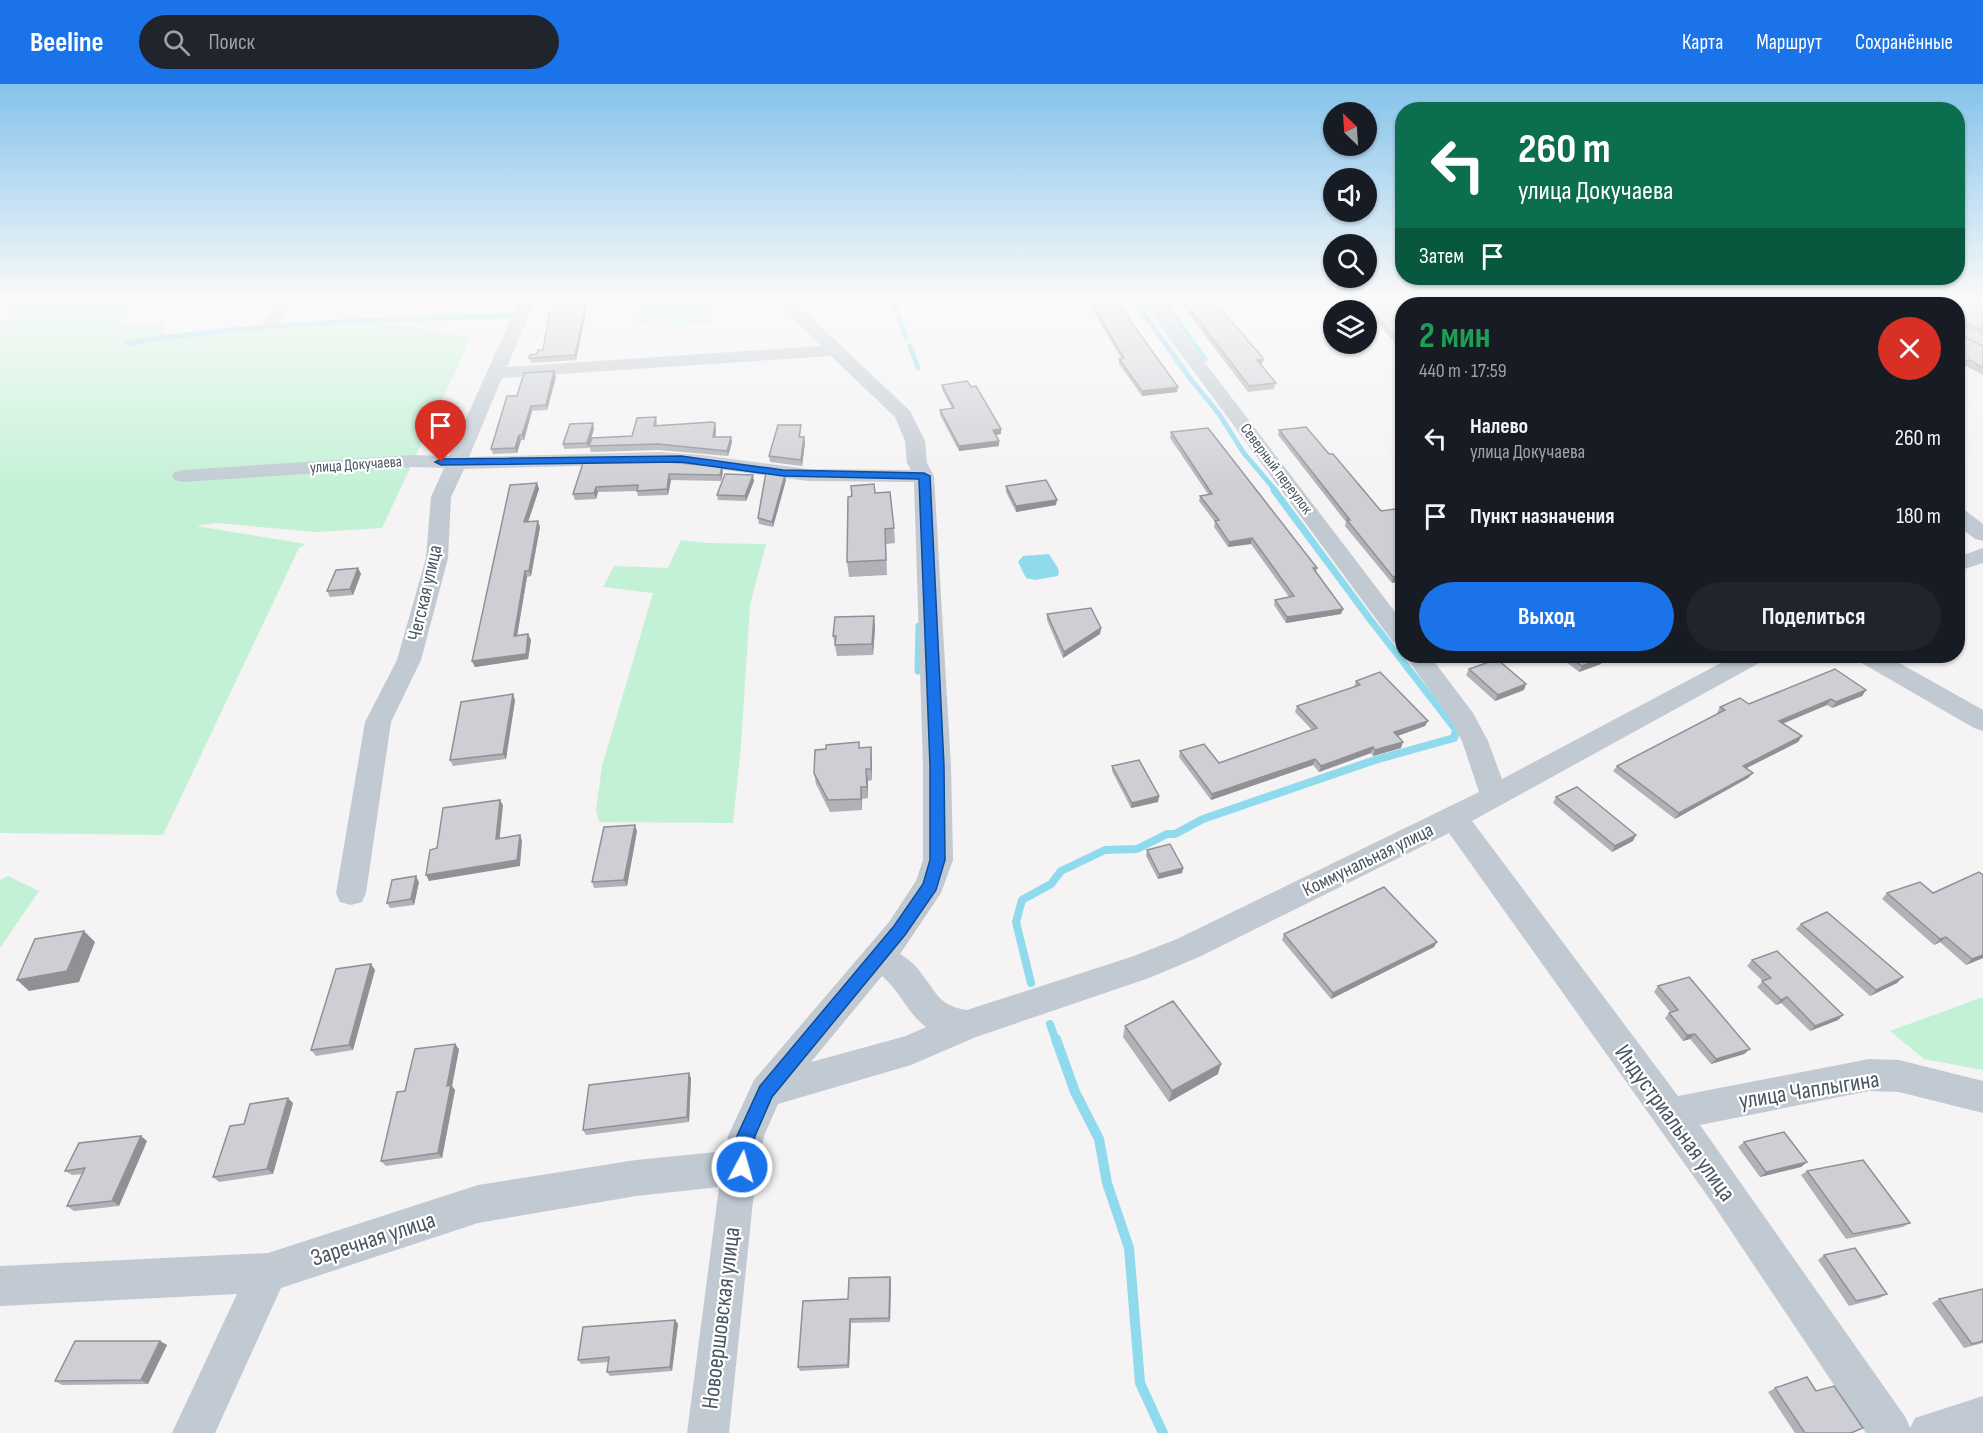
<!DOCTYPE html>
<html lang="ru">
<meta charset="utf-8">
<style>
body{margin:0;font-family:"Sofia Sans Condensed",sans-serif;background:#20242c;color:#f1f3f6;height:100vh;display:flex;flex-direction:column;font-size:22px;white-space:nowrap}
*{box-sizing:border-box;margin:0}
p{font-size:20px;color:#9ea1a6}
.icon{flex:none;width:33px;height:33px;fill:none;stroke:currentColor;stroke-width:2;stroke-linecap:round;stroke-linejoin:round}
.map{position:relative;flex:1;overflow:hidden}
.side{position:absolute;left:1395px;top:213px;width:570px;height:366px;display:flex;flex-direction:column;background:#171b24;border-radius:24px;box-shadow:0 2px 4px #0004}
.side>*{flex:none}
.top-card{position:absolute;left:1395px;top:18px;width:570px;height:183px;border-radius:24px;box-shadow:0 2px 4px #0004;background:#0b6e4f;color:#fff;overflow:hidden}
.needle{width:39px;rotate:335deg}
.tools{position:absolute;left:1323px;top:18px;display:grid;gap:12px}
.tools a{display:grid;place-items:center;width:54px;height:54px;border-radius:50%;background:#171b24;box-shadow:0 2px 4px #0004;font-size:30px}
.pin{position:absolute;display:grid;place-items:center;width:51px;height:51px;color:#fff;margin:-62px -26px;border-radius:50% 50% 50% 0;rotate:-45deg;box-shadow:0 0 6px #0007}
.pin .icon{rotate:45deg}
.me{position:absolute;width:66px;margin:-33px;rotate:6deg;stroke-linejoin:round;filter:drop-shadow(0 0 4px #0008)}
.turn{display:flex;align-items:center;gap:21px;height:126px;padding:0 24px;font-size:27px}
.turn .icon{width:78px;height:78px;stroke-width:2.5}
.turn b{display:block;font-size:42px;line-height:51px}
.then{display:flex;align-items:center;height:57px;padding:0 24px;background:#0003;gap:12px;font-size:22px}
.round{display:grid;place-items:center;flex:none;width:63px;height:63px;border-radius:32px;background:#20242c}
.summary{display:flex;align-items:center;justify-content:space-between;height:102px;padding:0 24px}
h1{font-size:36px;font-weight:700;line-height:45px;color:#1e9e55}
.primary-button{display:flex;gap:12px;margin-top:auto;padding:12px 24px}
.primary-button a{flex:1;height:69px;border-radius:36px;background:#1a73e8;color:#fff;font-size:24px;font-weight:700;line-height:69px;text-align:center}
.primary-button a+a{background:#20242c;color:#f1f3f6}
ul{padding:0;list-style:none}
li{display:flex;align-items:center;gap:18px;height:78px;padding:0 24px}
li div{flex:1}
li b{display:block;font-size:22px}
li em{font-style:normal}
header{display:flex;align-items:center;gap:36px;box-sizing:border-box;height:84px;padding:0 30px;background:#1a73e8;color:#fff}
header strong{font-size:28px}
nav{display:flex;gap:33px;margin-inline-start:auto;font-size:21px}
.search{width:420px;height:54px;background:#20242c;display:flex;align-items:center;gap:15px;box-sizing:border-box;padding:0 21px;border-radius:33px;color:#9ea1a6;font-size:22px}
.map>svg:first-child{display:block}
.green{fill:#c3f1d5}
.water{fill:#90daee}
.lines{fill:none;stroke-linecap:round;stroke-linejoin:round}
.stream-far3{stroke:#90daee;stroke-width:5}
.stream-far2{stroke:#90daee;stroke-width:7}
.stream-far1{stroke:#90daee;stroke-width:8}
.stream{stroke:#90daee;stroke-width:10}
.minor{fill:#c1cad2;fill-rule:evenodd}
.wall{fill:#b0b2b7}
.shaded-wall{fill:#909195}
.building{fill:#cdcfd5;stroke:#909195;stroke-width:1.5}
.route{fill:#1a73e8;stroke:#114b97;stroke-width:1.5}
.labels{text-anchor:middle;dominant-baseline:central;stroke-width:4.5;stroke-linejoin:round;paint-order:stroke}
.far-street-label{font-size:16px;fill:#4a5661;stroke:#fff}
.street-label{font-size:20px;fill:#4a5661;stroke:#fff}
.near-street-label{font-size:24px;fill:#4a5661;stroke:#fff}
</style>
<header>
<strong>Beeline</strong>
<div class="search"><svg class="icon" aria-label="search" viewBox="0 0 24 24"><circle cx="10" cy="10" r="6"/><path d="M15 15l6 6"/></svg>Поиск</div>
<nav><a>Карта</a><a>Маршрут</a><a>Сохранённые</a></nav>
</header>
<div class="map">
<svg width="1983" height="1349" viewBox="0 0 1983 1349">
<rect width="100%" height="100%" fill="#f5f3f3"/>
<!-- green -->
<path class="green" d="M0,217H141L128,224L117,243L164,239L163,254L375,237L469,253L464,269L382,444L317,448L216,439L196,442L306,460L299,464L163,751L0,749V238L15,226H0Z
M638,217H710L711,240L671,243L670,236L634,240Z
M681,456L708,459L766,460L750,521L741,661L733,739L599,738L596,727L602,682L653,509L603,503L614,482L668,484Z
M8,792L39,807L0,864V796Z
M1983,913V986L1924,975L1890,947Z"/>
<!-- water -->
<path class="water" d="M1049,470L1059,486L1058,492L1035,496L1026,494L1018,478L1023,472Z"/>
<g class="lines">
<!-- stream-far3 -->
<path class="stream-far3" d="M1135,217L1189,293L1219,330L1243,368L1276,407
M1164,217L1205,275
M894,220L897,227
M899,234L906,253
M128,259C254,239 383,235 511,232
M910,262L918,284"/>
<!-- stream-far2 -->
<path class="stream-far2" d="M1274,406L1369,534L1456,646L1455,649
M918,587L919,542"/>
<!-- stream-far1 -->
<path class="stream-far1" d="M1031,899L1016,838L1022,816L1051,800L1061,787L1105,766L1137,765L1167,750H1175L1203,735L1375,676L1454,654L1456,647
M1050,940L1056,957"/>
<!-- stream -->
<path class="stream" d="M1056,955L1075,1008L1099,1055L1107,1099L1129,1164L1140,1299L1163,1349"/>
<!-- minor -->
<path class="minor" d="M277,217H293L278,241H266L264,237Z
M519,217H535L507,283L821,262L776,217H794L910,327L925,357L927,379L934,392L951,682L953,776L941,809L900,870C908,875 916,881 921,889C937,909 939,922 967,926L1131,873L1177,855L1479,708L1462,657L1449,633L1405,572H1430L1473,629L1488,657L1502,695L1734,572H1764L1761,578L1472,737L1678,1012L1869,975L1899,976L1983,997V1029L1899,1008L1869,1007L1700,1041L1906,1334L1910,1344L1915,1334L1983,1312V1349H1866L1711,1117L1449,749L1199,873L1149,894L976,953L911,981L778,1020L764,1052L753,1117L729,1349H687L719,1103L636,1112L478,1139L281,1204L215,1349H172L237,1210L0,1222V1182L268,1169L478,1101L636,1076L726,1067L728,1052L754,996L889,838L916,797L923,776V682L914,398L808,397L702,383L659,380L464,385L451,413L448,474L421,576L391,638L366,809L362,818L351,821L340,818L336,809L365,638L397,576L426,474L431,413L444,384L413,383L182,398L175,396L172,392L175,388L182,386L413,371L449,372ZM831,272L895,333L905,357L907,379L911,386L808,385L702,371L659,368L469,373L502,294ZM882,892C900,907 908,930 926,943L906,952L811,978Z
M1142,217H1158L1402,537V561L1393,558Z
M1896,217H1916L1918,220H1898Z
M1958,242L1983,254V266L1958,254Z
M1958,426L1966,427L1983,440V457L1975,455L1958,442Z
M1983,464V479L1958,487V473Z
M1857,572H1887L1983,626V647L1974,644L1860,578Z"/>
</g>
<!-- wall -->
<path class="wall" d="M1087,217H1116L1177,308L1142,312L1119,280V275L1121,274Z
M1179,217H1214L1261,282L1276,299L1274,305L1248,308Z
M1358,217H1401L1402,220V267Z
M1595,217H1721L1726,220H1600Z
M1926,217H1983V253L1960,242V251L1983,262V291L1966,282H1958V220H1932Z
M582,224L586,229L576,276L531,279L529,274L537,270L543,266Z
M556,293L547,326L532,327L524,356H521L517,369L493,370L491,365L517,312Z
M942,301L1001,350L996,351L999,362L959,367L940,331V326L952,324L942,306Z
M656,333L657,339V341L715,339L716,345L715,353L732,358L728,372L659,366L591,368L589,362L632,352Z
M801,341V346L800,353L805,358L802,382L770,378L769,372Z
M594,345L588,364L564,365L563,360Z
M1279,346L1329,370L1402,496L1392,499L1345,442L1346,438L1278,351Z
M1171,348L1317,484L1316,489L1343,525L1341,530L1286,539L1274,521L1275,516L1289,513L1251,460L1228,463L1214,443L1215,438L1199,417L1200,412L1208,410L1170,354Z
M583,379L722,383L723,388L721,397L671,396L668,411L638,412L637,407L598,408L596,415L575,416L573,410Z
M786,396L773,443L759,440L758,434Z
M754,397L746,417L718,416L717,411Z
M537,399L539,405L528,438L540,443L531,492L527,493L517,552L528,550L531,556L528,575L475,583L472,577Z
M1006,402L1056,421L1016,428L1006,408Z
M875,409L894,444L895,459L886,460L887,491L849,493L847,478Z
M358,484L361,490L353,511L330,513L327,507Z
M1047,530L1101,544L1100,550L1063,574L1047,536Z
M874,532L875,544L873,571L837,572L833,552Z
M1559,572H1601V580L1579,588Z
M1469,585L1524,606L1495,617L1466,591Z
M1356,597L1425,642L1397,652L1401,664L1373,672L1371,669L1319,688L1313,681L1211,716L1179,673L1180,667L1219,679L1312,646L1295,628L1297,622L1354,603Z
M1866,606L1862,612L1832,624L1827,621L1783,639L1802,652L1798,658L1746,684L1753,689L1748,694L1675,735L1613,687L1617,682L1718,630L1717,629L1720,623Z
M515,616L506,675L453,682L450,676Z
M860,664L872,674V696L868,697V714L862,715V726L830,728L816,700L814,689Z
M1112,682L1159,712L1158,718L1131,724L1112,687Z
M1556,713L1633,757L1612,768L1553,719Z
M637,747L627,802L594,804L592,798Z
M1147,766L1183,784L1182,789L1158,795L1146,772Z
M419,798L414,821L390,824L387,819Z
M1887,809L1983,874L1966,881L1940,858L1934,861L1882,815Z
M1801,840L1897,899L1870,912L1796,845Z
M1284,850L1434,863L1331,915L1282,856Z
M1752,876L1843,931L1838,936L1810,947L1781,919L1776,921L1757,903L1763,897L1747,882Z
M375,886L353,966L316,972L311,966Z
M1658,902L1750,965L1744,970L1711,980L1690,955L1683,957L1665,934L1669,929H1671L1654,908Z
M1125,942L1218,990L1169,1018L1123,953Z
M459,965L452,1002L455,1006L442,1074L386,1082L381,1077L405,1007Z
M691,994L689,1038L586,1051L583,1046Z
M293,1019L273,1090L219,1098L213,1093L244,1040Z
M147,1057L119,1122L74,1127L67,1122L82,1090L72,1091L65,1087Z
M1744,1058L1807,1078L1801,1083L1760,1093L1738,1063Z
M1807,1087L1910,1139L1903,1143L1846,1155L1801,1091Z
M1824,1171L1887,1210L1880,1214L1849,1222L1818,1176Z
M890,1193L891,1197L890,1238L851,1239L849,1284L800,1287L798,1283L848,1215Z
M1983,1205V1259L1964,1264L1932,1219L1939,1215Z
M675,1236L678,1240L672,1287L610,1292L607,1288L609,1278L581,1280L578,1276Z
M160,1257L167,1261L148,1300L62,1301L55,1297Z
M1775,1304L1816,1307L1851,1349H1795L1768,1308Z"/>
<!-- shaded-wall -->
<path class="shaded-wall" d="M585,224L586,229L576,276L575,271Z
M1257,276H1263L1261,282Z
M554,287L556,293L547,326L546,321Z
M1178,303L1177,308L1142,312V307Z
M531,322L532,327L524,356L522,351Z
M593,339L594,345L588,364L587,359Z
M715,339L716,345L715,359L713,353Z
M1001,345V350L993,351V346Z
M519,351L521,356L517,369L515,364Z
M731,353L732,358L728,372L727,367Z
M804,353L805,358L802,382L801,376Z
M999,357V362L959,367V362Z
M722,383L723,388L721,397L720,391Z
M669,390L671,396L668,411L667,405Z
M753,391L754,397L746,417L745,412Z
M785,391L786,396L773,443L772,438Z
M537,399L539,405L526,444L524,438Z
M596,403L598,408L596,415L594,409Z
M1057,416L1056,421L1016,428V422Z
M538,437L540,443L531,492L529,487Z
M1252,454L1251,460L1228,463L1229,458Z
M358,484L361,490L353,511L350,505Z
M525,487L527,493L516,558L514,552Z
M1402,491V496L1392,499L1393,493Z
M1343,525L1341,530L1286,539L1287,533Z
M874,532L875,544L873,571L872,560Z
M1101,544L1100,550L1063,574L1064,568Z
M528,550L531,556L528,575L475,583L472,577Z
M1604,574L1601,580L1579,588L1582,582Z
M1526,600L1524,606L1495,617L1498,611Z
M1866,606L1862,612L1832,624L1836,618Z
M513,610L515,616L506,675L503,670Z
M1831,615L1827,621L1775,643L1779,637Z
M1428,637L1425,642L1392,654L1394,648Z
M1802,652L1798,658L1739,688L1743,682Z
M1403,658L1401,664L1373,672L1375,666Z
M871,663L872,674V696L871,685Z
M1373,663L1371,669L1319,688L1321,682Z
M1315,675L1313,681L1211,716L1212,710Z
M866,685L868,697V714L867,703Z
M1753,689L1748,694L1675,735L1679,729Z
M861,703L862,715V726L861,715Z
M1159,712L1158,718L1131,724L1132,719Z
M500,716L503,721L499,761L496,755Z
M635,741L637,747L627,802L624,796Z
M520,751L522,757L520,782L429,797L426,791Z
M1636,751L1633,757L1612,768L1615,762Z
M1183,784L1182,789L1158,795L1159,790Z
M416,792L419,798L414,821L411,815Z
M84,847L95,858L79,898L29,907L17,896Z
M1946,853L1940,858L1934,861L1940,855Z
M1437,858L1434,863L1331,915L1333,909Z
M1983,871V874L1966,881L1972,875Z
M371,880L375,886L353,966L349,961Z
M1903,893L1897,899L1870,912L1876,906Z
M1787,913L1781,919L1776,921L1781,916Z
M1843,931L1838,936L1810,947L1815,942Z
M1695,950L1690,955L1683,957L1687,951Z
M455,960L459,965L452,1002L455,1006L442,1074L438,1069L447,1002Z
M1750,965L1744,970L1711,980L1716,975Z
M1221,980L1218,990L1169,1018L1172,1007Z
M689,989L691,994L689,1038L687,1033Z
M288,1014L293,1019L273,1090L267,1085Z
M141,1052L147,1057L119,1122L112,1117Z
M1807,1078L1801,1083L1760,1093L1766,1088Z
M890,1193L891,1197L890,1238L889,1234Z
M850,1235L851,1239L849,1284L848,1281Z
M675,1236L678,1240L672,1287L670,1283Z
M160,1257L167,1261L148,1300L141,1296Z"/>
<!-- building -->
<path class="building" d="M554,217H581V224H585L575,271L529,274L530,271L537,270L538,266H543L550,227H553Z
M1090,217H1116L1178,303L1142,307L1119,275L1124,274Z
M1184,217H1214L1262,273L1263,276H1257L1276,299L1249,302Z
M1363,217H1401V218L1408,217H1477L1481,220H1402V260Z
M1604,217H1721L1726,220H1609Z
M1938,217H1983V246L1959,236L1960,251L1983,262V284L1970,276L1958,278V220H1944Z
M554,287L546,321L531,322L522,351H519L515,364L491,365L507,312H517L524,289Z
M967,297L971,303L976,302L1001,345L993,346L999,357L959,362L940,326L954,324L942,301Z
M656,333L654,342L712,338L715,339L713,353H731L727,367L658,360L589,362L592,354L632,352L637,334Z
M593,339L587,359L563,360L570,340Z
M778,341H801L799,353H804L801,376L769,372Z
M1306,343L1329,370H1333L1381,427L1395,425L1402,433V491L1393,493L1347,436H1350L1279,346Z
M1208,344L1317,484H1313L1343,525L1287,533L1275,516L1294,512L1252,454L1229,458L1215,437L1219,436L1200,412L1212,410L1171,348Z
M658,377L722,383L720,391L669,390L667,405L637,407L638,401L596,403L594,409L573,410L583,379Z
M766,388L785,391L772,438L758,434Z
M725,390L753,391L745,412L717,411Z
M1046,396L1057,416L1016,422L1006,402Z
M537,399L524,438L538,437L529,487H525L514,552L528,550L526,570L472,577L510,401Z
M874,400L875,409L890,408L894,444L885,445L886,476L847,478L848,413L852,412L851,402Z
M358,484L350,505L327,507L336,486Z
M1091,524L1101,544L1064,568L1047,530Z
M874,532L872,560L835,561L836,552H833L835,533Z
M1569,572H1601L1604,574L1582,582Z
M1497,575L1526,600L1498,611L1469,585Z
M1835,585L1866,606L1836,618L1831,615L1779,637L1802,652L1743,682L1753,689L1679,729L1617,682L1725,626L1720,623L1740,614L1749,620Z
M1380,588L1428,637L1394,648L1403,658L1375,666L1373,663L1321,682L1315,675L1212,710L1180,667L1204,660L1219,679L1317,644L1297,622L1360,601L1356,597Z
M513,610L503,670L450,676L461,618Z
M859,658V664L871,663V685H866L867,703H861V715L828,716L814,689L815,666L826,665V661Z
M1139,676L1159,712L1132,719L1112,682Z
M1577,703L1636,751L1615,762L1556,713Z
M500,716L496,755L520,751L517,776L426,791L430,766L437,764L443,724Z
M635,741L624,796L592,798L604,743Z
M1170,760L1183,784L1159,790L1147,766Z
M1979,788L1983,791V871L1972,875L1946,853L1940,855L1887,809L1920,798L1933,809Z
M416,792L411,815L387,819L392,796Z
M1384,803L1437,858L1333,909L1284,850Z
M1827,828L1903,893L1876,906L1801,840Z
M84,847L67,887L17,896L35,855Z
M1777,867L1843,931L1815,942L1787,913L1781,916L1762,897L1771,894L1752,876Z
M371,880L349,961L311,966L336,885Z
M1689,893L1750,965L1716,975L1695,950L1687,951L1669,929L1678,926L1658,902Z
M1173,917L1221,980L1172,1007L1125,942Z
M455,960L447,1002L451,1001L438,1069L381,1077L397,1008L405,1007L415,965Z
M689,989L687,1033L583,1046L589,1001Z
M288,1014L267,1085L213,1093L230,1042L244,1040L250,1020Z
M1784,1048L1807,1078L1766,1088L1744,1058Z
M141,1052L112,1117L67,1122L85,1084L65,1087L79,1059Z
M1863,1076L1910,1139L1853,1150L1807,1087Z
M1855,1164L1887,1210L1856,1217L1824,1171Z
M890,1193L889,1234L850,1235L848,1281L798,1283L803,1217L848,1215L849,1194Z
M1983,1205V1257L1972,1260L1939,1215Z
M675,1236L670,1283L607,1288L609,1273L578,1276L583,1243Z
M75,1257H160L141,1296L55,1297Z
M1807,1293L1816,1307L1834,1302L1863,1344L1851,1349H1805L1775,1304Z"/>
<!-- sky -->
<linearGradient id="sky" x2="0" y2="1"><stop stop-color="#85c3ea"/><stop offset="0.53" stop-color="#fafafa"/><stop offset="1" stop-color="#fafafa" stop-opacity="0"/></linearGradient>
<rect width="1983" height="406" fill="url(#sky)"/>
<!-- route -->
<path class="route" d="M681,372L783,386L924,389L930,392L944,682L945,776L936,806L905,851L772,1013L755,1052L749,1090L742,1092L736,1090L733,1083L737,1052L760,1002L894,842L923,800L930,776V682L919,395L783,392L681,378L441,381L435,378L441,375Z"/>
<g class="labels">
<!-- far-street labels -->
<g class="far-street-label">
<text transform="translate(356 381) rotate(-4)">улица Докучаева</text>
<text transform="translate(1276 385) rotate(53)">Северный переулок</text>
</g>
<!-- street labels -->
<g class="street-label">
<text transform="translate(425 509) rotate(-77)">Чегская улица</text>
<text transform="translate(1368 776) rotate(-26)">Коммунальная улица</text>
</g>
<!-- near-street labels -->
<g class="near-street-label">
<text transform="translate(1809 1006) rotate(-9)">улица Чаплыгина</text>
<text transform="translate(1675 1039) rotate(54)">Индустриальная улица</text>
<text transform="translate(373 1155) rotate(-18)">Заречная улица</text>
<text transform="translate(721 1234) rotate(-83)">Новоершовская улица</text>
</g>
</g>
</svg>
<div class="tools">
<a><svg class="needle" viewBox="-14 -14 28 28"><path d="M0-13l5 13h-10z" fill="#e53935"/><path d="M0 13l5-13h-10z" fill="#9ea1a6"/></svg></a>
<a><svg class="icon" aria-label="sound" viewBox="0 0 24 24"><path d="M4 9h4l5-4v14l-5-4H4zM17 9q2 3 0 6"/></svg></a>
<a><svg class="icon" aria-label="search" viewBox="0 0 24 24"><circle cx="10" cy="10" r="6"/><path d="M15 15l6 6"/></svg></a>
<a><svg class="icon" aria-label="layers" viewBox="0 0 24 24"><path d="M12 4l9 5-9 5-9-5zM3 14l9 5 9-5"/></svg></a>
</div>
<div class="pin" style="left:441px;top:378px;background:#d93025"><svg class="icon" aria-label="arrive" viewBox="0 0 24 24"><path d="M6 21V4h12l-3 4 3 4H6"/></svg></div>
<svg class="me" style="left:742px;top:1083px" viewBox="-20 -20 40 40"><circle r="17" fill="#1a73e8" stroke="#fff" stroke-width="3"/><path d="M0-11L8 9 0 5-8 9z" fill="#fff"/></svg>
<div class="top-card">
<div class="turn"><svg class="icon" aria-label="left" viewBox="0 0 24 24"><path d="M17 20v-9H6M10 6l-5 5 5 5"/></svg><div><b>260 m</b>улица Докучаева</div></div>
<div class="then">Затем<svg class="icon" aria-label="arrive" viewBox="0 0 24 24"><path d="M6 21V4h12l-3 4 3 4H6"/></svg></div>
</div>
<section class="side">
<div class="summary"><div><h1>2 мин</h1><p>440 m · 17:59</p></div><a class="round" style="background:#d93025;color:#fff"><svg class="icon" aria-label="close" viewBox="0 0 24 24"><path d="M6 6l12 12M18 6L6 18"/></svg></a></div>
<ul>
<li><svg class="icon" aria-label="left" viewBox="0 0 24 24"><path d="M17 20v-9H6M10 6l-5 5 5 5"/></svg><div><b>Налево</b><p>улица Докучаева</p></div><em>260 m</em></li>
<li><svg class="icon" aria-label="arrive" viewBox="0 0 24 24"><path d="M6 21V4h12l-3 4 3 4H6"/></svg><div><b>Пункт назначения</b></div><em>180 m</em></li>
</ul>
<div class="primary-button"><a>Выход</a><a>Поделиться</a></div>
</section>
</div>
